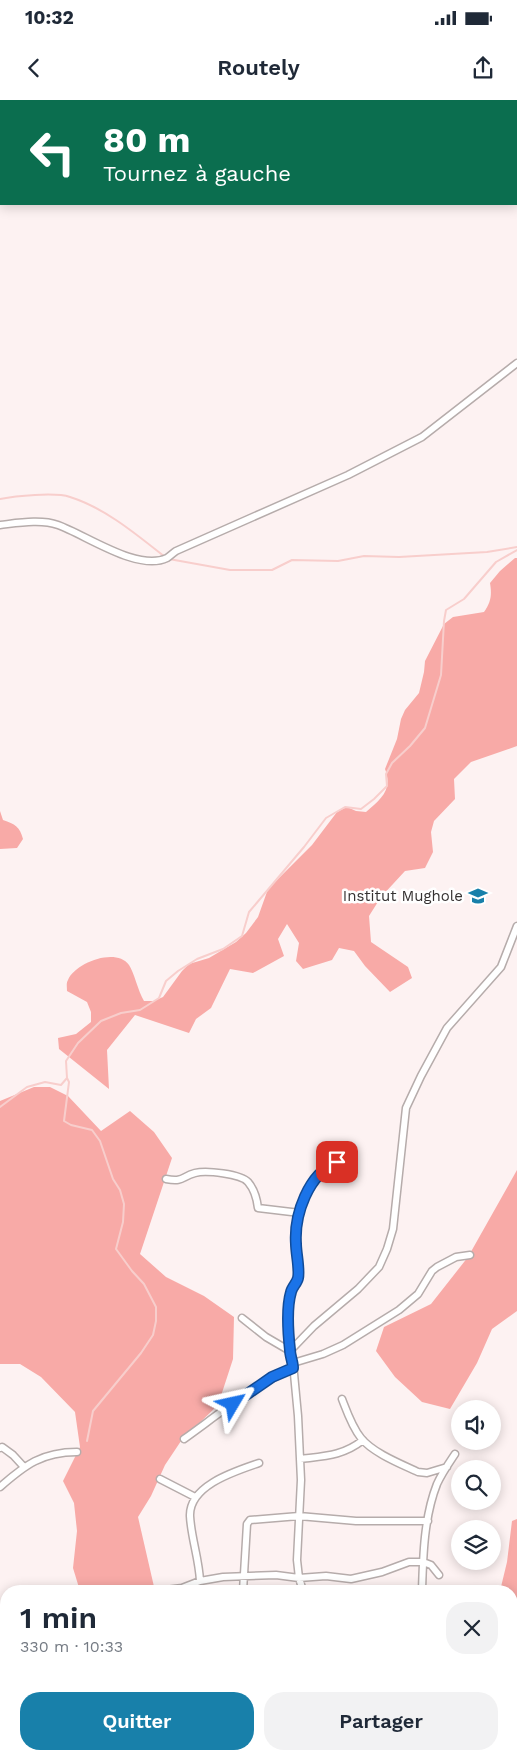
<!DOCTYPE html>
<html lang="fr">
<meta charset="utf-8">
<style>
body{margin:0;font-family:"Work Sans",sans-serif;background:#f2f2f3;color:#1f2937;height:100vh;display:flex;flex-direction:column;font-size:19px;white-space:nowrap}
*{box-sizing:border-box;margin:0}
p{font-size:16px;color:#747a83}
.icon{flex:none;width:28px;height:28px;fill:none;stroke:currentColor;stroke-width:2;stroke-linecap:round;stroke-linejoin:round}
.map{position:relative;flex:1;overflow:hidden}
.details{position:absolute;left:0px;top:1485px;width:518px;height:175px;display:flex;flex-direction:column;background:#fff;border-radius:20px 20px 0 0;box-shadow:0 2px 12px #0003}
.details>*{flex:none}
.guide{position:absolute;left:0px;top:0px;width:518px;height:105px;box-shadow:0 2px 12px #0003;background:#0b6e4f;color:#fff;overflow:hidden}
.fabs{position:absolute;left:451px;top:1300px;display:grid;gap:10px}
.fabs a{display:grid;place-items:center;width:50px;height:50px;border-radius:50%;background:#fff;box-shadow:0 2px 12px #0003;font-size:25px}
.pin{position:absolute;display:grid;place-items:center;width:42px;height:42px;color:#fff;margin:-21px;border-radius:10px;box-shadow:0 2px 8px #0006}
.me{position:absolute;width:55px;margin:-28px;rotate:54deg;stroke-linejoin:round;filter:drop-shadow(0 0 4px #0008)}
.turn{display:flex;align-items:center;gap:18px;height:105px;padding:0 20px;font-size:22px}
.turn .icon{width:65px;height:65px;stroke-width:2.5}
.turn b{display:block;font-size:35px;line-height:42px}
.round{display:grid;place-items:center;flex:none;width:52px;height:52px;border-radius:20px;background:#f2f2f3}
.headline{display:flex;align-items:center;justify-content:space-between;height:85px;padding:0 20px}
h1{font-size:30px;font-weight:600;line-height:38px}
.action{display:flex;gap:10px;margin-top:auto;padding:10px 20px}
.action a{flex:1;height:58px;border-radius:20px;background:#1880aa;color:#fff;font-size:20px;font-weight:600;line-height:58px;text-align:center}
.action a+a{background:#f2f2f3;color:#1f2937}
.status{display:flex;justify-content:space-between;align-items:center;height:35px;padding:0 25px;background:#fff;direction:ltr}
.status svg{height:14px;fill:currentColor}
header{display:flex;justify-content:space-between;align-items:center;height:65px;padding:0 20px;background:#fff;font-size:22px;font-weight:600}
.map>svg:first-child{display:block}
.green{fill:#f8aaa7}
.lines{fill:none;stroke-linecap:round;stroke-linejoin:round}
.stream{stroke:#f8cecc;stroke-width:2}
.street-casing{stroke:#b6acab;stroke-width:9}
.street{stroke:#fff;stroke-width:6}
.route-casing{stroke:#114b97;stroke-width:12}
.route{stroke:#1a73e8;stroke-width:9}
.labels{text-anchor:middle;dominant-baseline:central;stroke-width:5;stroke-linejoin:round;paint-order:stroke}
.poi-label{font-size:15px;fill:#353131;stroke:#fff;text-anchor:end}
</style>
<div class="status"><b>10:32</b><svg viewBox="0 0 49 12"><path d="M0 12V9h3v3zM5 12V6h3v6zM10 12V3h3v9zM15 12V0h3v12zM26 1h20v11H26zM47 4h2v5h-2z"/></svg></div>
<header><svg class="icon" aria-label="back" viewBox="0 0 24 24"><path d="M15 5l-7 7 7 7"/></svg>Routely<svg class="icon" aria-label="share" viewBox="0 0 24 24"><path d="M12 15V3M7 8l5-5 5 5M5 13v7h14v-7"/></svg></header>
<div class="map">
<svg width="517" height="1660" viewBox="0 0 517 1660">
<rect width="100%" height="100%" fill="#fdf2f2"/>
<!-- green -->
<path class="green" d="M515,458H517V646L471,662L454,679L455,699L434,721L431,732L433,752L425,768L405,771L381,797L369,816L371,842L408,867L412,878L390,892L365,866L354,851L339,848L332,860L303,869L296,861L299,843L287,824L278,839L284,856L253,873L230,869L211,908L196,919L189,933L135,915L107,950L109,989L59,949L58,938L76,934L91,922V912L87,902L67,891C67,887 66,883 68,880C75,863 116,847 129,865C134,872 138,891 144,901H154L163,897L182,871L189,864L209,858L236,842L246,833L258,817L268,789L312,745L337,712L347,707L356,711L366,712C381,699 393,690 385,669L397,639L401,619L405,610L419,593L424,572L425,561L444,524L453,517L484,512C491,502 492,495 490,483L500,471Z
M0,711L3,720C15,724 20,727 23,739L17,748L0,749Z
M34,987H50L68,996L101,1031L130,1011L154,1032L172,1058L140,1154L166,1177L204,1196L234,1217L233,1259L218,1305L181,1341L165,1365L151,1396L138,1417L155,1491H80L73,1468L77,1431L74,1403L63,1381L80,1347L75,1312L41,1277L20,1264H0V1001Z
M517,1070V1211L492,1229L477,1263L450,1309L422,1302L395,1277L376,1251L384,1227L431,1204L468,1157Z
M517,1419V1592L511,1583V1491H500L507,1462L512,1421Z"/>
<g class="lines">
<!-- stream -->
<path class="stream" d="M0,399C15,396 55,392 70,397C105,408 136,434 165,457
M169,459L230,470H272L292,460L338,461L364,456L399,457L487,452L517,447
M67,978L69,982L64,1021L71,1025L92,1030L100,1041L113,1079L120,1090L124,1104L123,1122L116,1149L132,1171L144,1184L156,1207V1221L153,1235L141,1253L93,1311L87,1341
M0,1007L27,987L45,982L61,985L67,978L66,961L78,943L101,921L121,913L140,910L159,898L166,881L178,871L197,859L223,849L242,836L249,812L304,747L326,718L345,707L361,709L374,699L387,686L386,674L392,663L410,646L425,628L441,575L444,521L446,510L464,499L496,462L517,450"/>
<!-- street casing -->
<g class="street-casing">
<path id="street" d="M0,425C18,423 41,419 58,425C86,435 138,472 167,458C170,456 173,453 176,451L348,375L422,337L517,263
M166,1079C184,1082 181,1077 195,1073C206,1070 241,1074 248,1082C254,1089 257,1099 258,1108L300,1113
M242,1218L266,1237L290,1251L314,1226L358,1189L379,1167L387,1149L393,1129L406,1008L421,976L447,928L501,867L517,826
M293,1263L323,1254L343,1245L399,1210L418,1194L432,1171L437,1167L456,1157L470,1155
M342,1299C347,1312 352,1327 361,1338C373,1353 401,1364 418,1372L427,1373L447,1367
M184,1339C219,1314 253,1286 293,1268
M0,1348L2,1347L13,1355L24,1367
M300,1359C324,1356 343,1356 363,1340
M160,1379L195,1397
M0,1387C25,1365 42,1352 77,1352
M200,1481C199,1459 191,1437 190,1416C189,1385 236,1371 259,1363
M166,1490L182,1488L200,1481L223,1477L276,1475L299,1478L326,1476L351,1479L382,1472L409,1462H423L431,1465L439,1475
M243,1491L247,1424L250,1420L299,1416L356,1421H428
M303,1491L299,1478L297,1460L301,1380L298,1316L293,1263L290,1251L288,1209L291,1191L298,1178L295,1141L298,1118L304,1099L318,1075L328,1066L337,1062L348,1065
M422,1491C423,1456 424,1417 437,1384C442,1373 449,1363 455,1354
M232,1654L233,1660
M339,1654L340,1660
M277,1660V1654"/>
</g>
<!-- street -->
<use href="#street" class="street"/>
</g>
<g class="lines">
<!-- route casing -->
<g class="route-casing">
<path id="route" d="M233,1304L272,1277L293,1268C293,1262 290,1256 290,1250C288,1232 286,1209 291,1192C292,1187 297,1183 298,1178C300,1170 296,1153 296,1144C294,1115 308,1074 337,1062"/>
</g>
<!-- route -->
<use href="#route" class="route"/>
</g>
<!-- icons -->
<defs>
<g id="school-bare" transform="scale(1.5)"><path d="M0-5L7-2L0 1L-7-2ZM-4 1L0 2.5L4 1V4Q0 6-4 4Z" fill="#1880aa" stroke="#fff" stroke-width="2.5" paint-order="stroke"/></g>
</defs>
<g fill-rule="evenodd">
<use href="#school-bare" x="478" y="796"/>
</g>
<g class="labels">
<!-- poi labels -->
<g class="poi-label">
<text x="463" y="796">Institut Mughole</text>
</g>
</g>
</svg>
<div class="fabs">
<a><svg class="icon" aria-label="sound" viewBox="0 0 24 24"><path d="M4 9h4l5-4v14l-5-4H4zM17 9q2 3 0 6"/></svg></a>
<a><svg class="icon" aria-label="search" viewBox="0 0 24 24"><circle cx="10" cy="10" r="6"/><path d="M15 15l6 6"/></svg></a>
<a><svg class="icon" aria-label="layers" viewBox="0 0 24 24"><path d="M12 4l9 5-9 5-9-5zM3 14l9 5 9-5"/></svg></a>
</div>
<div class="pin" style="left:337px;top:1062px;background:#d93025"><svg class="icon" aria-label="arrive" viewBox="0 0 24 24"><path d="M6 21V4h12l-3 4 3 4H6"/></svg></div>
<svg class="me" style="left:233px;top:1304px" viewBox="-20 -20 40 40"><path d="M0-17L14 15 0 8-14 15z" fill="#1a73e8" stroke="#fff" stroke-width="4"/></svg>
<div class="guide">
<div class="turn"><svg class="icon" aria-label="left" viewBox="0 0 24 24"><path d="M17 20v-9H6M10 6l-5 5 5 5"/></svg><div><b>80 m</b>Tournez à gauche</div></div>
</div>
<section class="details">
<div class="headline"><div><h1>1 min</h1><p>330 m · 10:33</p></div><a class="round"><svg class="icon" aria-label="close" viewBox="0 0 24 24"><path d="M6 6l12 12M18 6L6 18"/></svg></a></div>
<div class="action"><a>Quitter</a><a>Partager</a></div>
</section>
</div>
